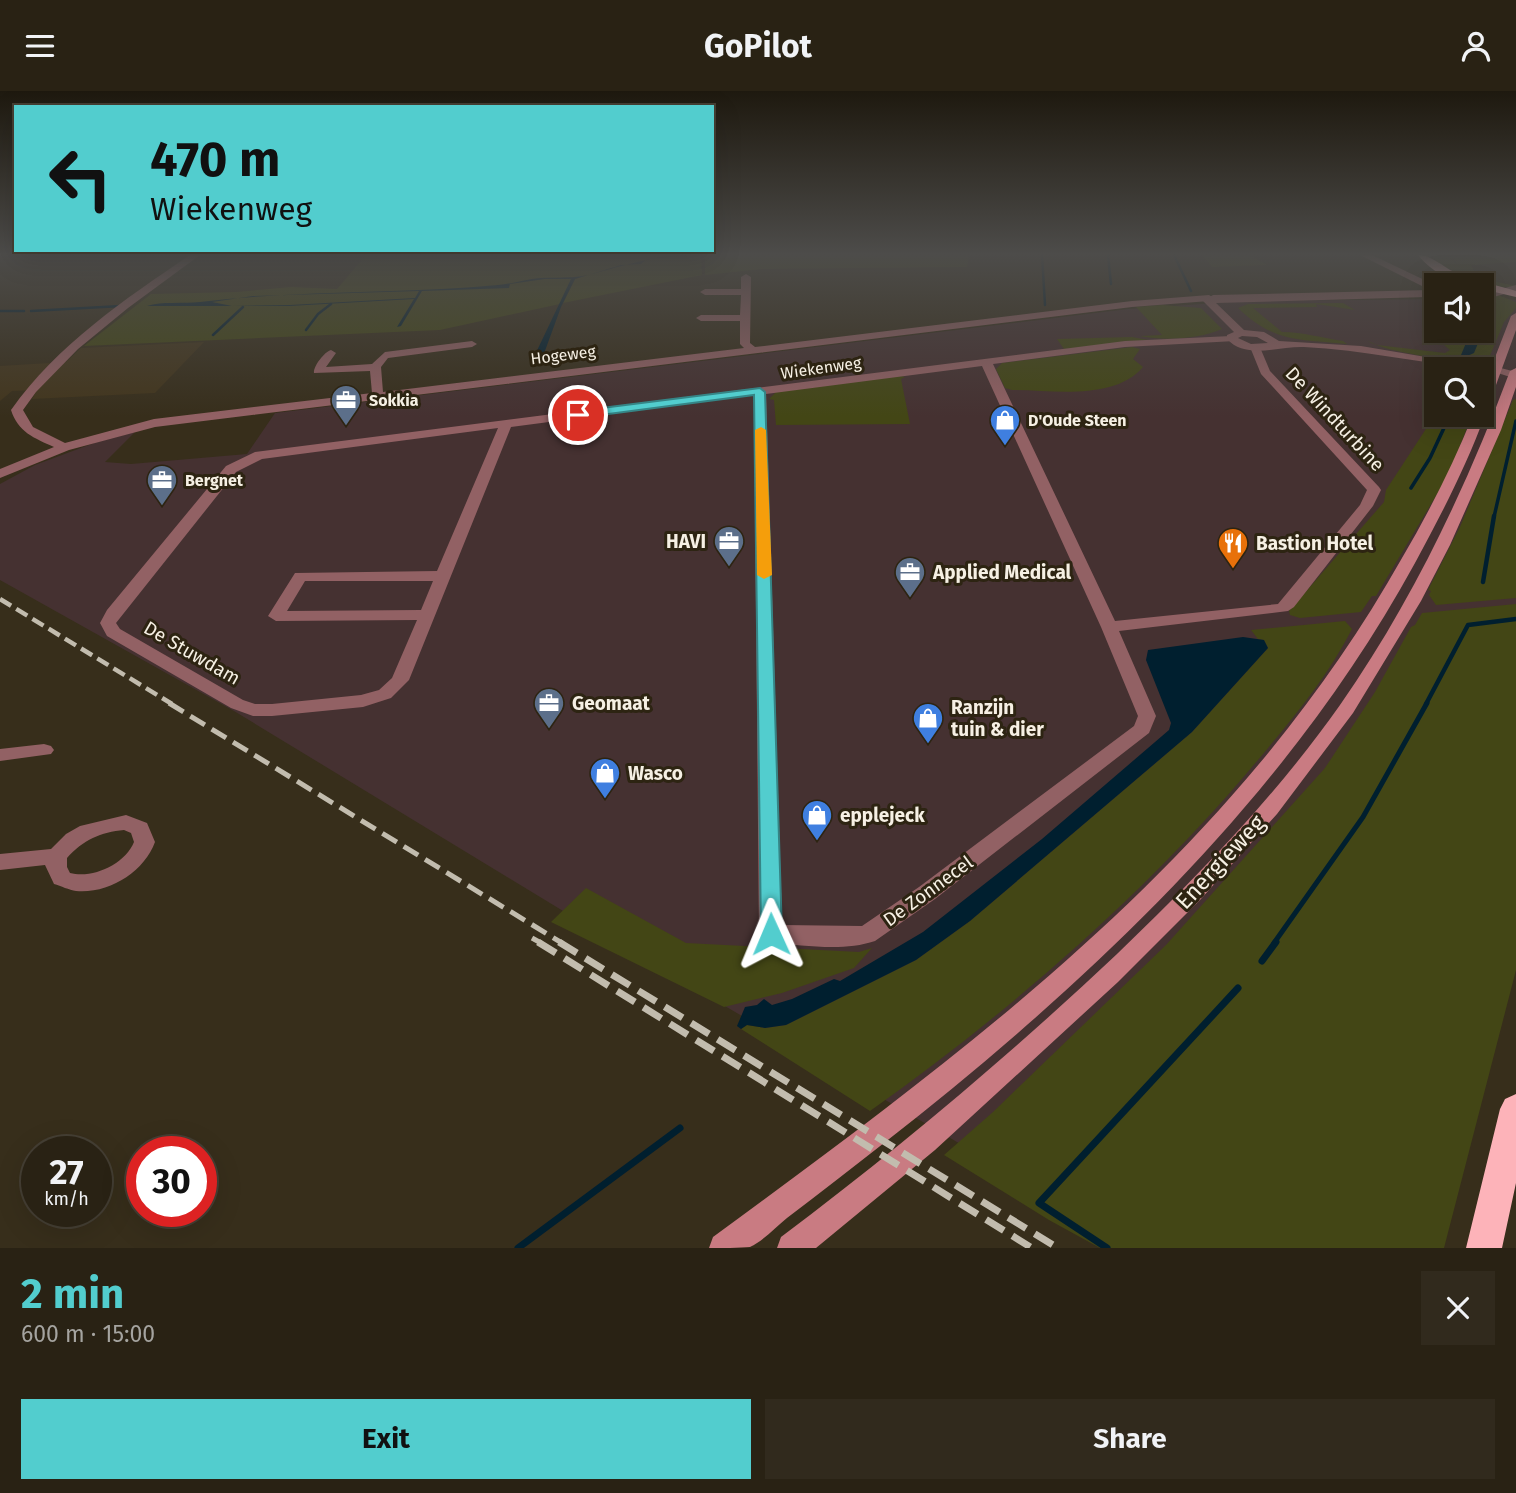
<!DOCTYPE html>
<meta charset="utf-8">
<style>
body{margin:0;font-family:"Fira Sans",sans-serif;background:#312a1d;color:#f1f3f6;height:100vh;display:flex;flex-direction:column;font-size:26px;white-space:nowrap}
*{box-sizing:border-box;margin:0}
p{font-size:23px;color:#a5a4a0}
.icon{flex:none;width:38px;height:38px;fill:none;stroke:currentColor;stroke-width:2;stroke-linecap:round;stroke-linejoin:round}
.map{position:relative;height:1157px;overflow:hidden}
.sheet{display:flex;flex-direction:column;background:#292214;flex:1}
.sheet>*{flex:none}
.top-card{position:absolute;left:14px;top:14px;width:700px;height:147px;border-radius:0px;box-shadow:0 7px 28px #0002,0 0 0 2px #453f34;background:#52cdce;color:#111;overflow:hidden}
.fabs{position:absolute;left:1424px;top:182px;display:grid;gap:14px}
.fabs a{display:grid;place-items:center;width:70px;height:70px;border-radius:0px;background:#292214;box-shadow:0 7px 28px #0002,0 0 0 2px #453f34;font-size:35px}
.speed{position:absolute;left:21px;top:1045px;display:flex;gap:14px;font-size:35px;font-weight:700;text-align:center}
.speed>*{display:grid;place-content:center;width:91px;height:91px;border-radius:50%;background:#292214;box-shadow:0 7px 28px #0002,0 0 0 2px #453f34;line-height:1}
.speed small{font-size:18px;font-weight:400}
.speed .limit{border:10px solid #d22;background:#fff;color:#111}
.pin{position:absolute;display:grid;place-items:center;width:60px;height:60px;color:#fff;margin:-30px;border:4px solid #fff;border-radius:50%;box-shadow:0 2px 7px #0007}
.me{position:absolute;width:77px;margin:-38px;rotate:359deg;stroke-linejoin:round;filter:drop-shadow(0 0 5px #0008)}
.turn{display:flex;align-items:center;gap:24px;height:147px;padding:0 21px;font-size:32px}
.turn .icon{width:91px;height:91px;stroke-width:2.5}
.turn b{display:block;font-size:49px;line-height:60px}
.round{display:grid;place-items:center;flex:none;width:74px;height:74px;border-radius:0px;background:#312a1d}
.overview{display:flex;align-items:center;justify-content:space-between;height:119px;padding:0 21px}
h1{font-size:42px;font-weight:700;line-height:52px;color:#52cdce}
.primary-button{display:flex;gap:14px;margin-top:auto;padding:14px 21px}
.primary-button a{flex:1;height:80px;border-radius:0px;background:#52cdce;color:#111;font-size:28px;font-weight:700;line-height:80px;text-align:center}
.primary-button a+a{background:#312a1d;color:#f1f3f6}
header{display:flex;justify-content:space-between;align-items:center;height:91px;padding:0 21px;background:#292214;font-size:32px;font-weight:700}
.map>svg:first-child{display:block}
.built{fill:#42351c}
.industrial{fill:#453131;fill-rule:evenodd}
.green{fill:#434615}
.water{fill:#001f2f;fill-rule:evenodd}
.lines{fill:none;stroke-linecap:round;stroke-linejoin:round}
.stream-far4{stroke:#001f2f;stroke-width:2.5}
.stream-far3{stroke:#001f2f;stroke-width:3.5}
.stream-far2{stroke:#001f2f;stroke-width:4.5}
.stream-far1{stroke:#001f2f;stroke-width:5}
.stream{stroke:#001f2f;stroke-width:7}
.minor{fill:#926164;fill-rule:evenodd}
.tertiary{fill:#926164;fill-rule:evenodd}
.secondary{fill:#c97b82;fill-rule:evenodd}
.motorway{fill:#fdb3b9;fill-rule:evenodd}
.rail-far2{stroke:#c2bcae;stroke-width:4.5;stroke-dasharray:13 6;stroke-linecap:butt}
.rail-far1{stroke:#c2bcae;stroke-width:5;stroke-dasharray:17 8;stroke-linecap:butt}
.rail{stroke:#c2bcae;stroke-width:7;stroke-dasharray:21 10;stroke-linecap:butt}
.route{fill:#52cdce;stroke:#358586;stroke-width:2}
.slow{fill:#f59e0b}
.labels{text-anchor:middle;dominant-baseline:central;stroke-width:6;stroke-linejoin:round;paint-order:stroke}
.far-street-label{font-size:16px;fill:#f6f0e4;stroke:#2d2412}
.far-poi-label{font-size:16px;font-weight:bold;fill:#f6f0e4;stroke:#2d2412;text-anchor:start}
.street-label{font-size:19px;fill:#f6f0e4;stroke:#2d2412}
.poi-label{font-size:19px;font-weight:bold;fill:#f6f0e4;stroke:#2d2412;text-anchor:start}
.near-street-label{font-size:23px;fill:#f6f0e4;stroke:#2d2412}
</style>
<header><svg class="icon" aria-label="menu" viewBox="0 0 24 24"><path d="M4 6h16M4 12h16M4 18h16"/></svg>GoPilot<svg class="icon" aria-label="person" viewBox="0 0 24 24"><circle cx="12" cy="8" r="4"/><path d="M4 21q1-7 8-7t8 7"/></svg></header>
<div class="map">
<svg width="1516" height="1157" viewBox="0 0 1516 1157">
<rect width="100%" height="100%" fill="#372e1b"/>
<!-- built -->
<path class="built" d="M204,251L155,302L32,308L37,299L12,300L0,310V275L66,271L81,257Z"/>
<!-- industrial -->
<path class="industrial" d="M1499,207L1516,209V634L1138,1157L573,826L234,620L0,489V393L35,374L97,351L135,341L105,371L131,373L247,363L275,322L1128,218L1246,210L1437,208V240H1482ZM1437,278H1482V324H1437Z"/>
<!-- green -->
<path class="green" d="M366,164H674L655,167L701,164L702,184L563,212L575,188L620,173L587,185L558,187L572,188L560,213L440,239L84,255L151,203L236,201L291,196L337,198Z
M705,164H969L967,176L762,178L705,184Z
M1203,164H1249L1267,174L1212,176Z
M1431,164H1447L1462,177L1449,164H1516V171L1471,174L1475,181L1488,186L1482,188L1516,195C1499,201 1442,181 1431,164Z
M1498,204L1516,211V217L1504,231L1489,267C1475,276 1383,261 1368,250L1377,254L1445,262L1450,259L1437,248L1459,246L1453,240H1482V206Z
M1343,212L1355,219L1316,213L1317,216L1253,217L1282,241C1303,241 1322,247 1343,250L1347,253C1300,248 1274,252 1238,217L1248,213Z
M1162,214L1201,217L1222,238C1199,248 1166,250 1140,245L1162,244L1136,216Z
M1132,246L1148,249L1064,258L1057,248Z
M1132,256L1140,258L1133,268L1143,276C1114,310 1053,299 1012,299L1005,297L996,278L1002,272Z
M901,285L905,286L901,288L910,333L776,334L774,309L769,308L776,301Z
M1516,308V507L1436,514L1429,504L1431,500L1428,499L1460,436L1513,309Z
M1437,321V324H1472L1449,383L1376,505H1372L1361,521L1300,527L1290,524L1289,520L1384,411L1386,399Z
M1516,513V879L1444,1157H1100L1049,1129L944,1064L993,1021L1166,854L1325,677L1375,601L1411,536L1415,534L1422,522Z
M1345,530L1352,538C1326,589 1289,632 1252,676C1145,803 1006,924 870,1020L741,938L747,934L765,937L786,934L916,869L970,830L1192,641L1268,557L1264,549L1258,548L1251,539Z
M586,797L686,852L859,861L872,857L854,877L782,902L724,916L551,831Z"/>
<!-- water -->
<path class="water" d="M691,164L647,168L641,173L621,174L575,188L561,216L542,268H533L571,188H545L510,193L509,197L422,200L401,235L397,236L414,208L289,215H147C162,210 183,213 200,211C299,199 398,203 498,194C512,193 526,188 540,187C556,186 572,188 588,184C624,175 653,164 691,164ZM419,200L415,207L290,214L232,215L212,211L253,205Z
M1482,210L1493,211L1494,214L1474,262L1465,266L1461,264L1471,240H1482Z
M1243,546L1264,549L1268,557L1192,641L970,830L916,869L786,934L765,937L747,934L741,938L737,935L745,916L757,914L764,908L772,914L792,908L834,888L840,890L923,841L1042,748L1169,639L1171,632L1146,569L1148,559Z"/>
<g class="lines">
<!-- stream-far4 -->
<path class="stream-far4" d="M1042,164L1045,214
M1108,164L1111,193
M1174,164L1191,200
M0,220H24
M31,220L121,215
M306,239L318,223L331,213
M213,244L243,216"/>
<!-- stream-far3 -->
<path class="stream-far3" d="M1411,397L1430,367L1450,324
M1494,426L1516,330"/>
<!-- stream-far2 -->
<path class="stream-far2" d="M1483,491L1494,425
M1426,613L1468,534L1516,528"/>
<!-- stream-far1 -->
<path class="stream-far1" d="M1274,852L1363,726L1427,612"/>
<!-- stream -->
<path class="stream" d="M1262,870L1276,851
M518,1157L680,1037
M1107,1157L1039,1112L1238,897"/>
<!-- minor -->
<path class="minor" d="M190,164H200L128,217L78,258L36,301L23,319L33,336L65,352L154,328L372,302L370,280L314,282C313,276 324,261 331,259L336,262L326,276L372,273L385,261L472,250L477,253L472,256L388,267L381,276L383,301L744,257L740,253V230H701L696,227L701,224H740L741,204H705L700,201L705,198H741V186L746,183L751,186L750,252L755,256L1132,210L1209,204L1214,207L1209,210L1132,216L155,336L69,359L0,387V378L54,356C34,347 18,341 11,319C57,254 125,208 190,164Z
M1516,194V200L1482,209V203Z
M1231,245L1235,246V250L1125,256L993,273L1115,530L1278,513L1360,414L1367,399L1261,283L1250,256L1251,254H1259L1270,280L1379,396L1381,399L1373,415L1294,516L1288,520L1119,540L1156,625L1149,642L935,808L875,850C843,861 804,854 771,852L763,849L759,843L754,304L511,336L409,589L391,607L363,616L272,625H253L231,617L107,545L100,532L107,519L226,375L255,361L1125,250ZM982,275L1101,536L1138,625L1134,635L919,796L862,835L782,834L766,303ZM498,337L437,480L295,482L268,525L276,530L417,529L392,587L379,599L361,604L272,613H255L243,609L120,538L116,532L236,381L262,368ZM305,490H433L421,519L287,520Z
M44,653L51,655L54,659L51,663L0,670V658Z
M126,724L147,732L155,751C144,781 109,803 76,800C69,799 61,795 54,793L45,774L0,779V763L51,758L66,743L80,735ZM124,739L131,742L134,751C125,773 93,788 70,782L67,776V767C83,749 101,741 124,739Z"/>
<!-- tertiary -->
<path class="tertiary" d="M1360,164H1372L1437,195V203L1426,206L1216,212L1244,239L1264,241L1279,250L1361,255L1473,274L1478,271L1516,281V287C1504,285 1492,279 1480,278C1421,272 1363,259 1304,256C1279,255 1246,269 1227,248V244L1234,241L1203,210L1213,204L1430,199ZM1242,245L1257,246L1268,252L1251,253L1238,247Z"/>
<!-- secondary -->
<path class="secondary" d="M1516,222V239L1488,316L1482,320V300L1511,225Z
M1516,277V296L1501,339L1450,454L1421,510L1353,622L1277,723L1200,809L1118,891L935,1059L816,1157H777L781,1146C898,1058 1010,964 1117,863C1197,786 1276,705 1340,614C1412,511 1466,397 1510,280Z
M1483,321L1485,324C1466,376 1441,424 1415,472C1287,706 1092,889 884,1052C852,1077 820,1102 787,1127C776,1136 763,1150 750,1156C740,1157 720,1157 709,1157L713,1146C980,950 1236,761 1402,467C1429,421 1453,374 1473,324Z"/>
<!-- motorway -->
<path class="motorway" d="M1418,164C1433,164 1443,177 1457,182C1476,190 1496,194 1516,200V206L1482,198V194C1458,194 1433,183 1418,164Z
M1516,1003V1092L1502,1157H1466L1500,1018L1505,1008Z"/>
<!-- rail-far2 -->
<path class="rail-far2" d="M0,508L172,613"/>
<!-- rail-far1 -->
<path class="rail-far1" d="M169,612L562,852
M532,847L541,852"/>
<!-- rail -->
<path class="rail" d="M538,851L1032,1157
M559,851L1058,1157"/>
</g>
<!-- sky -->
<linearGradient id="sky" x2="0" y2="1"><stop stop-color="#1e190f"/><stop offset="0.5" stop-color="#4d4c4a"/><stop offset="1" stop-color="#4d4c4a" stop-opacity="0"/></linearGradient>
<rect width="1516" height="326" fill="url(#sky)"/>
<!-- route -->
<path class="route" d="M760,297L765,301L782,843L779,849L771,851L764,849L761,843L754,304L578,327L573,324L578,320Z"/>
<!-- slow -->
<path class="slow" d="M761,336L766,339L772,484L764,488L757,484L755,339Z"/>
<!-- icons -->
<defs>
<g id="office-pin" transform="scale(1.575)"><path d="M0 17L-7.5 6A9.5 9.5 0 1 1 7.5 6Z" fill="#5c6f8a" stroke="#2d2412"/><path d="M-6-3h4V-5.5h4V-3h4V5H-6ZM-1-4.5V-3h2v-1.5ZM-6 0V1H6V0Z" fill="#fff"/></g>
<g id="shop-pin" transform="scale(1.575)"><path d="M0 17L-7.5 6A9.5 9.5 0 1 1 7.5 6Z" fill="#3f7fe0" stroke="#2d2412"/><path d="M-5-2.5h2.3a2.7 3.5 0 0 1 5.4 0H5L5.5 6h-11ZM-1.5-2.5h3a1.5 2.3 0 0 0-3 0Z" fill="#fff"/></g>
<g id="restaurant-pin" transform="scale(1.575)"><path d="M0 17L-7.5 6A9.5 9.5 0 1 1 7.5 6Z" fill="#e8710a" stroke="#2d2412"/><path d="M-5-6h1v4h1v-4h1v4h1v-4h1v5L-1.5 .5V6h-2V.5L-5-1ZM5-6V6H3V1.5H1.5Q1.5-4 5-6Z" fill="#fff"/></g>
</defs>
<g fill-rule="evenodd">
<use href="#office-pin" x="346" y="309"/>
<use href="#shop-pin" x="1005" y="329"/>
<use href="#office-pin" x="162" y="389"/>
<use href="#office-pin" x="729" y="450"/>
<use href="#restaurant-pin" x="1233" y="452"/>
<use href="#office-pin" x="910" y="481"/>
<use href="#office-pin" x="549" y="612"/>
<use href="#shop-pin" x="928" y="627"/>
<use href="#shop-pin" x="605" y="682"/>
<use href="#shop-pin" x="817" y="724"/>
</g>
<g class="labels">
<!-- far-street labels -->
<g class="far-street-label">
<text transform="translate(563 264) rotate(-7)">Hogeweg</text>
<text transform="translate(821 277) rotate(-8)">Wiekenweg</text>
</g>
<!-- far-poi labels -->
<g class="far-poi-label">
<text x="369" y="309">Sokkia</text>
<text x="1028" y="329">D'Oude Steen</text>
<text x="185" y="389">Bergnet</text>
</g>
<!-- street labels -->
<g class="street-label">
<text transform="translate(1335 328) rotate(47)">De Windturbine</text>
<text transform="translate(192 562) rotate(30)">De Stuwdam</text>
<text transform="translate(928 800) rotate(-36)">De Zonnecel</text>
</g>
<!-- poi labels -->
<g class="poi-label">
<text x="706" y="450" text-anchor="end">HAVI</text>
<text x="1256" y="452">Bastion Hotel</text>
<text x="933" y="481">Applied Medical</text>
<text x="572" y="612">Geomaat</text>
<text x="951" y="616">Ranzijn<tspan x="951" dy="22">tuin &amp; dier</tspan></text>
<text x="628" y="682">Wasco</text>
<text x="840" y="724">epplejeck</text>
</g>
<!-- near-street labels -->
<g class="near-street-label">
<text transform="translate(1220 771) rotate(-47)">Energieweg</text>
</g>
</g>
</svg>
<div class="fabs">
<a><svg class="icon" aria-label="sound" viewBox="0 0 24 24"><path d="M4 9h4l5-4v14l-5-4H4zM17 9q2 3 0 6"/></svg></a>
<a><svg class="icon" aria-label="search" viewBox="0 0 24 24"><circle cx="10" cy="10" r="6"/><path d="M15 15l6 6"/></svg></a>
</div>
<div class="speed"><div>27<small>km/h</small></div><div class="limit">30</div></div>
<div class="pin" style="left:578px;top:324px;background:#d93025"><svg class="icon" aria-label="arrive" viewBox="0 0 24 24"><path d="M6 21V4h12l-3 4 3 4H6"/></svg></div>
<svg class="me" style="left:771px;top:843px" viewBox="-20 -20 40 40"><path d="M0-17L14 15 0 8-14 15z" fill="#52cdce" stroke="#fff" stroke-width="4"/></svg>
<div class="top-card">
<div class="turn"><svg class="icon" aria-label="left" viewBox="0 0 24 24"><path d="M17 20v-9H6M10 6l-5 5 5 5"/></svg><div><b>470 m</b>Wiekenweg</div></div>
</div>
</div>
<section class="sheet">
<div class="overview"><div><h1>2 min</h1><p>600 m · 15:00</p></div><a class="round"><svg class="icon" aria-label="close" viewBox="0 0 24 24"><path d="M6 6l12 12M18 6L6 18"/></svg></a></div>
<div class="primary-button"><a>Exit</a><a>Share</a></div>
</section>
